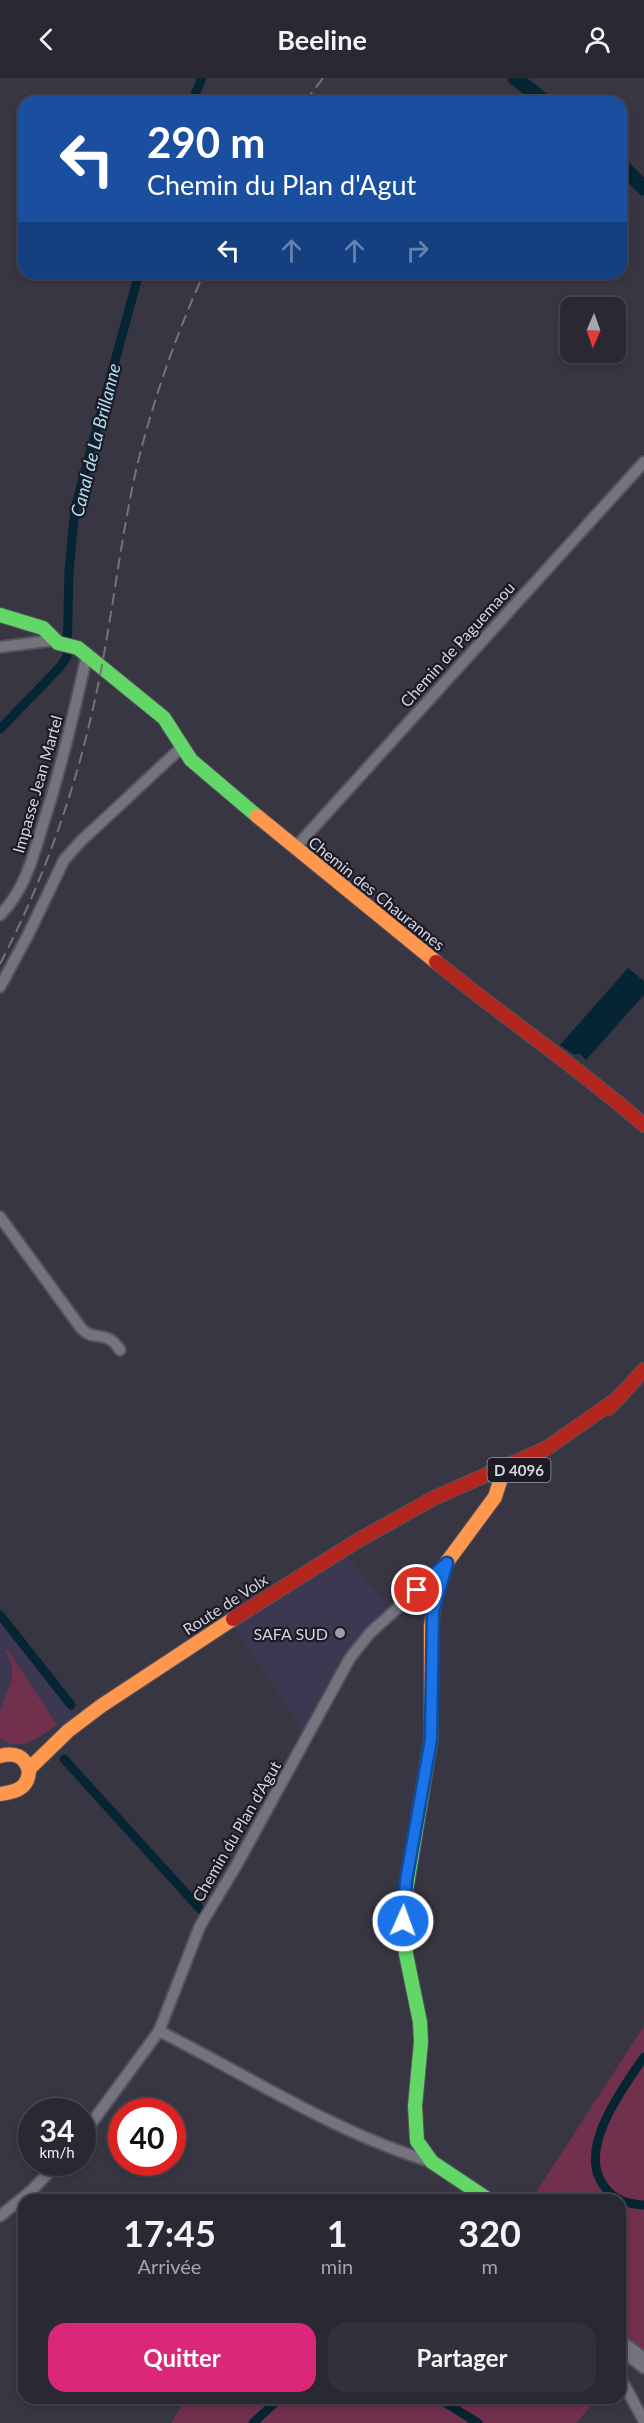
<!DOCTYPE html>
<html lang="fr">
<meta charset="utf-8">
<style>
body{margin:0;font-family:Lato,sans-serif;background:#32303a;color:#f1f3f6;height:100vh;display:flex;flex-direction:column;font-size:22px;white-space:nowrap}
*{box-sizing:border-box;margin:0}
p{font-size:20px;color:#a5a6ac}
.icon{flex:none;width:33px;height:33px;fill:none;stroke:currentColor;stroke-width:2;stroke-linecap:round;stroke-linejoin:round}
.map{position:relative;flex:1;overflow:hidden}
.drawer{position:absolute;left:18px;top:2116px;width:608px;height:210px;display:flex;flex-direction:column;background:#2a2832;border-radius:18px;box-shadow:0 3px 9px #0003,0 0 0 2px #46444d}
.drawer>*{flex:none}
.guide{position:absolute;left:18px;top:18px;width:609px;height:183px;border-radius:18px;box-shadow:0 3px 9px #0003,0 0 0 2px #46444d;background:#1a4fa0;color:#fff;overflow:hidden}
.needle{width:39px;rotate:182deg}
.controls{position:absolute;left:560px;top:219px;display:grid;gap:12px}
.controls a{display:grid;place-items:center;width:66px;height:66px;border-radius:12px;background:#2a2832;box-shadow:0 3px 9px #0003,0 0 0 2px #46444d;font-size:30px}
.speed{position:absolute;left:18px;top:2020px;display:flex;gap:12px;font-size:30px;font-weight:700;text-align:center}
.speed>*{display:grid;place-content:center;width:78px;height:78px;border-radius:50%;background:#2a2832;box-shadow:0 3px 9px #0003,0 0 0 2px #46444d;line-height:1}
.speed small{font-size:15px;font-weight:400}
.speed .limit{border:9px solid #d22;background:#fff;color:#111}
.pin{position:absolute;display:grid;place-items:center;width:51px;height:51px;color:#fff;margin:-26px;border:3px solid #fff;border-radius:50%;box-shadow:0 2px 6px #0007}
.me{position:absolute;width:66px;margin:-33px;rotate:2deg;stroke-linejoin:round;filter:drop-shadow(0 0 4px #0008)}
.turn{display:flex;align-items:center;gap:21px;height:126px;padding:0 30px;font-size:27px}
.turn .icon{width:78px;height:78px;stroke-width:2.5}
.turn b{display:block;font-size:42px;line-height:51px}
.lanes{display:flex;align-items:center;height:57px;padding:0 30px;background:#0003;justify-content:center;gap:30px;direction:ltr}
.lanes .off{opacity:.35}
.eta{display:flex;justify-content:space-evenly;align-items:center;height:102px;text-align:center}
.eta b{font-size:36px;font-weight:700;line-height:42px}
.cta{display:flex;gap:12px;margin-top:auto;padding:12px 30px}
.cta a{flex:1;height:69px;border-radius:18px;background:#db2777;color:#fff;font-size:24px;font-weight:700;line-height:69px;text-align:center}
.cta a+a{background:#32303a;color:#f1f3f6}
header{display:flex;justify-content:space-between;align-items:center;height:78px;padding:0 30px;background:#2a2832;font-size:27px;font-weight:700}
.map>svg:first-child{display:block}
.built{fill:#3c3852}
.green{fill:#71304c}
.water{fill:#052532}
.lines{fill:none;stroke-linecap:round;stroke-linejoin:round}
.canal{stroke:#052532;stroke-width:9}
.river{stroke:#052532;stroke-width:15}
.street-casing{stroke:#54535d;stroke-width:14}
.fast-casing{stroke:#54535d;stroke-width:16}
.slow-casing{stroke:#54535d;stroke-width:16}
.jam-casing{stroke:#54535d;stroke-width:16}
.street{stroke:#75737d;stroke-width:10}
.fast{stroke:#63d668;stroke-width:14}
.slow{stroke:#ff974d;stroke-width:14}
.jam{stroke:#b3261e;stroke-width:14}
.rail{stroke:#74727a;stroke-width:2;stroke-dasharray:12 6;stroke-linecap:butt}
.route-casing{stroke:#114b97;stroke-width:15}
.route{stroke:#1a73e8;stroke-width:10}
.poi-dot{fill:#9f9daa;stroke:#1c1b25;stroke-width:2}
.labels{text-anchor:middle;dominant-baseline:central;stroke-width:4.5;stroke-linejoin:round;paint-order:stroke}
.shield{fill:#1c1b25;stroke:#9e9ca9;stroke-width:1.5}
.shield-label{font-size:15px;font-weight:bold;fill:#d6d4e2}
.street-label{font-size:16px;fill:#d6d4e2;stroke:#1c1b25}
.poi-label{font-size:16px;fill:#d6d4e2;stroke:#1c1b25;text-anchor:end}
.water-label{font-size:18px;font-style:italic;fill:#acdff4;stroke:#1c1b25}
</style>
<header><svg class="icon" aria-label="back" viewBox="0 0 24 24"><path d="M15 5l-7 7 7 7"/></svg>Beeline<svg class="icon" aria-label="person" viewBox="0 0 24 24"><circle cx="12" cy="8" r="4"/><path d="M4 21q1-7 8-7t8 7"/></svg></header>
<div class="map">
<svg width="644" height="2345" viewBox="0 0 644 2345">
<rect width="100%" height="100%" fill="#383642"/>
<!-- built -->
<path class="built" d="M348,1479L390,1531L360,1557L340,1583L303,1651L234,1549L299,1506Z
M0,1542L75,1638L30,1665L4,1670L0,1675Z"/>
<!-- green -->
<path class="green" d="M8,1572L57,1647C40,1658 18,1677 0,1659C0,1651 0,1642 0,1634C7,1608 20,1602 6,1574Z
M644,1948V2292L625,2287L620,2293V2122H531Z
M186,2321V2320L597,2321L576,2345H171Z"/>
<!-- water -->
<path class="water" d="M628,890L644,903V917L586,982L579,975L575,977L560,967Z"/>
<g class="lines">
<!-- canal -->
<path class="canal" d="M192,24L202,0
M0,651L59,590L67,579L69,493L75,430L139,195
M0,1537L71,1627
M64,1681L202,1833
M644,1979C623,2010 576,2072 604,2108C614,2122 627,2126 644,2127
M438,2320L478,2345
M253,2345L280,2320"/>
<!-- river -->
<path class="river" d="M515,0L545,24
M621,87L644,110"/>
<!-- street casing -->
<g class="street-casing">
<path id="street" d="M0,569L55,562
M295,770L644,384
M0,837C25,812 33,779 43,746C61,691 74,634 87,577
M0,909L28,857L64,782L81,763L182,669
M0,1139L81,1250C94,1265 106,1250 120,1272
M159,1953C249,1998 335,2055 432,2084
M82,2058L159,1953L200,1848L236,1788L350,1580L370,1555L445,1487
M0,2138L31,2113L58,2085
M620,2262L644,2280
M620,2271L644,2290
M620,2299L644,2343"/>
</g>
<!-- fast casing -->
<g class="fast-casing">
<path id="fast" d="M0,537L43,550L58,565L78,570L164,640L191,682L257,738
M431,1644V1661L403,1831L406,1876L420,1944L421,1964L415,2028L417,2063L432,2084L489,2122"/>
</g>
<!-- slow casing -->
<g class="slow-casing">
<path id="slow" d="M257,738L436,884
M431,1644V1548L436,1518L447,1484L495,1419L502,1397L516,1389
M0,1678C15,1674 25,1678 29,1693C28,1711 15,1714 0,1716
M29,1691L68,1653L101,1628L233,1541"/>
</g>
<!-- jam casing -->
<g class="jam-casing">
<path id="jam" d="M436,884C505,940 578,989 644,1047
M609,1330L644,1292
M233,1541L357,1463L434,1420L547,1370L617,1321"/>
</g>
<!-- street -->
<use href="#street" class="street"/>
<!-- fast -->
<use href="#fast" class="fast"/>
<!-- slow -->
<use href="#slow" class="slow"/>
<!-- jam -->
<use href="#jam" class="jam"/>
<!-- rail -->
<path class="rail" d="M305,24L323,0
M0,886C41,807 71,725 91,639C111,556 118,471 137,388C153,322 176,257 204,195"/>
</g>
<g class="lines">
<!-- route casing -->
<g class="route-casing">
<path id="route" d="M403,1843L406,1803L431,1661L433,1534L447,1485L417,1512"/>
</g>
<!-- route -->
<use href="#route" class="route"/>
</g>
<!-- markers -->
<circle class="poi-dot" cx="340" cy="1555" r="6"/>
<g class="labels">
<!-- shield labels -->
<rect class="shield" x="487.5" y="1380" width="63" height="24" rx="4.5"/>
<g class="shield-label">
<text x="519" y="1392">D 4096</text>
</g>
<!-- street labels -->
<g class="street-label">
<text transform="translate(457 566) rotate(-48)">Chemin de Paguemaou</text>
<text transform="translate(37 706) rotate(-74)">Impasse Jean Martel</text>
<text transform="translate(377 815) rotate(39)">Chemin des Chaurannes</text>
<text transform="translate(225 1526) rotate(-33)">Route de Volx</text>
<text transform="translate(236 1753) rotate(-60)">Chemin du Plan d'Agut</text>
</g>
<!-- poi labels -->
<g class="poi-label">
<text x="328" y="1555">SAFA SUD</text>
</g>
<!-- water labels -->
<g class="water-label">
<text transform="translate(95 362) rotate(-76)">Canal de La Brillanne</text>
</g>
</g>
</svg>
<div class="controls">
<a><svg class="needle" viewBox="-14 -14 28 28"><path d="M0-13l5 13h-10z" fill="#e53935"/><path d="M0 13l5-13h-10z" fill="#a5a6ac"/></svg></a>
</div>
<div class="speed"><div>34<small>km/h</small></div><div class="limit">40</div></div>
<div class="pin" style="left:417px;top:1512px;background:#d93025"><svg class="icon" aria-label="arrive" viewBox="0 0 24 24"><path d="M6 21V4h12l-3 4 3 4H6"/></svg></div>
<svg class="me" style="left:403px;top:1843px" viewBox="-20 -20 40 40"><circle r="17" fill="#1a73e8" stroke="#fff" stroke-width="3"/><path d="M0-11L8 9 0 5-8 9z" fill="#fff"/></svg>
<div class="guide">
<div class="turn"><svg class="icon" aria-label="left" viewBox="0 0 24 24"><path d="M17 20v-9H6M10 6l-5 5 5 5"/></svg><div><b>290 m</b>Chemin du Plan d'Agut</div></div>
<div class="lanes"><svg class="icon" aria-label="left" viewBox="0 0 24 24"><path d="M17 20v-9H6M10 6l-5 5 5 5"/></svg><svg class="icon off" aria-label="ahead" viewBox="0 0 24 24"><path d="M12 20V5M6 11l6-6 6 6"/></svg><svg class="icon off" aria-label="ahead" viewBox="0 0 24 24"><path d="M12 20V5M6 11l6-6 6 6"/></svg><svg class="icon off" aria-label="right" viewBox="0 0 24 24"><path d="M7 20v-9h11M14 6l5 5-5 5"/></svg></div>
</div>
<section class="drawer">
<div class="eta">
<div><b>17:45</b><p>Arrivée</p></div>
<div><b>1</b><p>min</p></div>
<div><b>320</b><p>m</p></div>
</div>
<div class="cta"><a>Quitter</a><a>Partager</a></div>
</section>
</div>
